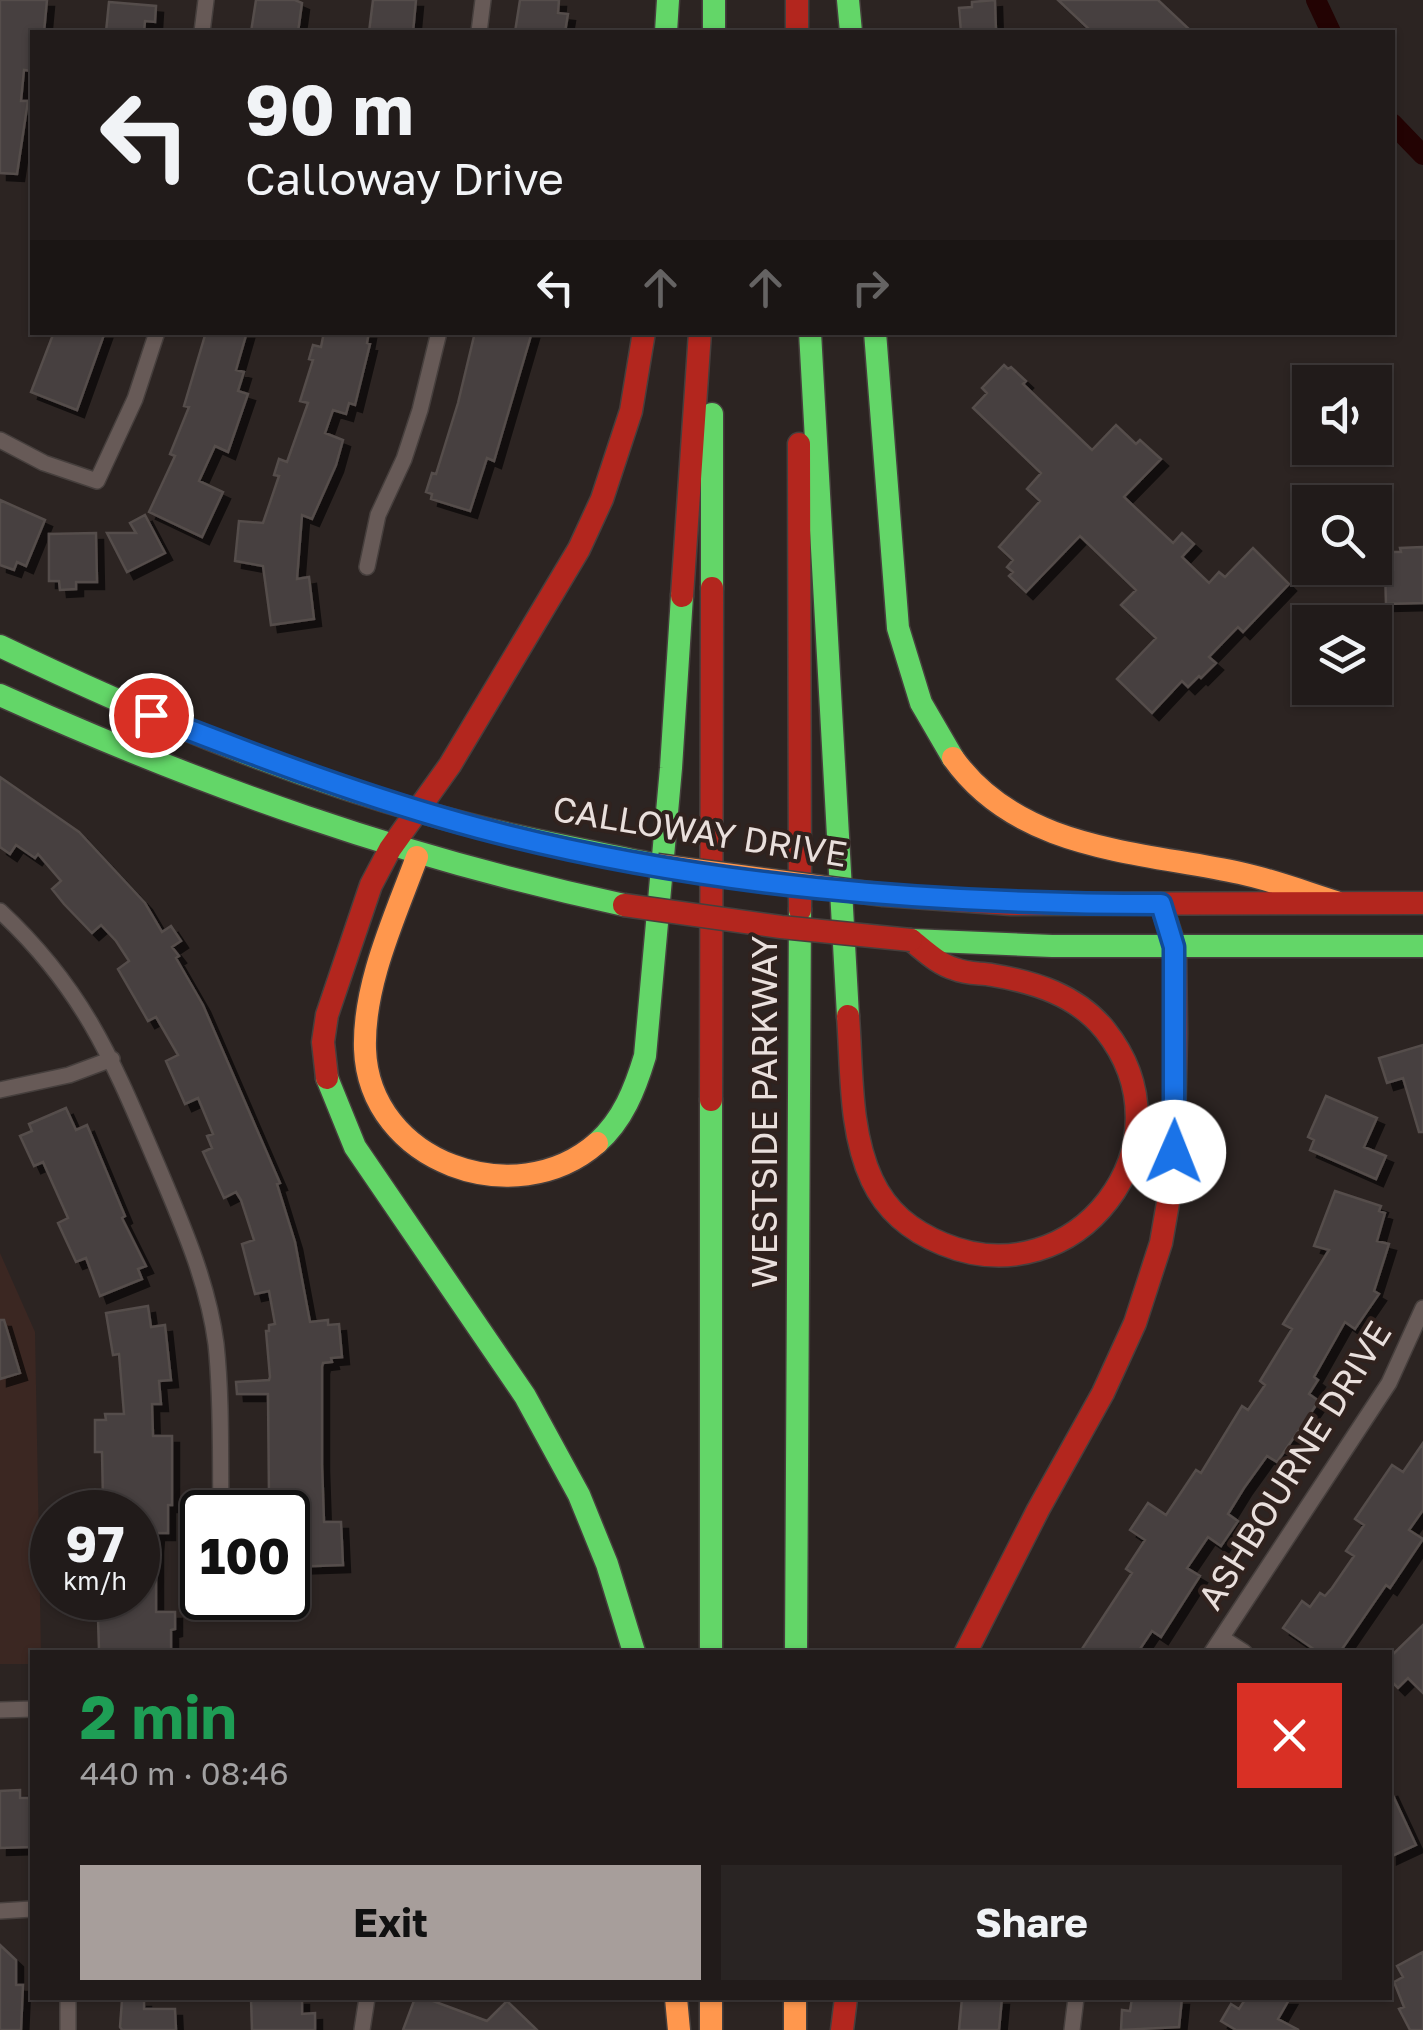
<!DOCTYPE html>
<meta charset="utf-8">
<style>
body{margin:0;font-family:"Golos Text",sans-serif;background:#292423;color:#f1f3f6;height:100vh;display:flex;flex-direction:column;font-size:38px;white-space:nowrap}
*{box-sizing:border-box;margin:0}
p{font-size:32px;color:#a2a1a2}
.icon{flex:none;width:55px;height:55px;fill:none;stroke:currentColor;stroke-width:2;stroke-linecap:round;stroke-linejoin:round}
.map{position:relative;flex:1;overflow:hidden}
.drawer{position:absolute;left:30px;top:1650px;width:1362px;height:350px;display:flex;flex-direction:column;background:#211b1a;border-radius:0px;box-shadow:0 2px 8px #0004,0 0 0 2px #3e3939}
.drawer>*{flex:none}
.banner{position:absolute;left:30px;top:30px;width:1365px;height:305px;border-radius:0px;box-shadow:0 2px 8px #0004,0 0 0 2px #3e3939;background:#211b1a;color:#f1f3f6;overflow:hidden}
.fabs{position:absolute;left:1292px;top:365px;display:grid;gap:20px}
.fabs a{display:grid;place-items:center;width:100px;height:100px;border-radius:0px;background:#211b1a;box-shadow:0 2px 8px #0004,0 0 0 2px #3e3939;font-size:50px}
.speed{position:absolute;left:30px;top:1490px;display:flex;gap:20px;font-size:50px;font-weight:700;text-align:center}
.speed>*{display:grid;place-content:center;width:130px;height:130px;border-radius:50%;background:#211b1a;box-shadow:0 2px 8px #0004,0 0 0 2px #3e3939;line-height:1}
.speed small{font-size:25px;font-weight:400}
.speed .limit{border:5px solid #111;border-radius:15px;background:#fff;color:#111}
.pin{position:absolute;display:grid;place-items:center;width:85px;height:85px;color:#fff;margin:-42px;border:5px solid #fff;border-radius:50%;box-shadow:0 2px 10px #0007}
.me{position:absolute;width:110px;margin:-55px;rotate:1deg;stroke-linejoin:round;filter:drop-shadow(0 0 8px #0008)}
.turn{display:flex;align-items:center;gap:35px;height:210px;padding:0 50px;font-size:45px}
.turn .icon{width:130px;height:130px;stroke-width:2.5}
.turn b{display:block;font-size:70px;line-height:85px}
.lanes{display:flex;align-items:center;height:95px;padding:0 50px;background:#0003;justify-content:center;gap:50px;direction:ltr}
.lanes .off{opacity:.35}
.round{display:grid;place-items:center;flex:none;width:105px;height:105px;border-radius:0px;background:#292423}
.headline{display:flex;align-items:center;justify-content:space-between;height:170px;padding:0 50px}
h1{font-size:60px;font-weight:700;line-height:75px;color:#1e9e55}
.primary-button{display:flex;gap:20px;margin-top:auto;padding:20px 50px}
.primary-button a{flex:1;height:115px;border-radius:0px;background:#a79e9b;color:#111;font-size:40px;font-weight:700;line-height:115px;text-align:center}
.primary-button a+a{background:#292423;color:#f1f3f6}
.map>svg:first-child{display:block}
.built{fill:#3b2722}
.lines{fill:none;stroke-linecap:round;stroke-linejoin:round}
.canal{stroke:#230303;stroke-width:20}
.building{fill:#47413f;stroke:#554d4b;stroke-width:2.5;filter:url(#shadow)}
.street-casing{stroke:#463f3d;stroke-width:18}
.fast-casing{stroke:#463f3d;stroke-width:25}
.slow-casing{stroke:#463f3d;stroke-width:25}
.jam-casing{stroke:#463f3d;stroke-width:25}
.street{stroke:#675a57;stroke-width:15}
.fast{stroke:#63d668;stroke-width:22}
.slow{stroke:#ff974d;stroke-width:22}
.jam{stroke:#b3261e;stroke-width:22}
.slow-bridge-casing{stroke:#463f3d;stroke-width:25;stroke-linecap:butt}
.jam-bridge-casing{stroke:#463f3d;stroke-width:25;stroke-linecap:butt}
.slow-bridge{stroke:#ff974d;stroke-width:22}
.jam-bridge{stroke:#b3261e;stroke-width:22}
.route-casing{stroke:#114b97;stroke-width:25}
.route{stroke:#1a73e8;stroke-width:18}
.labels{text-anchor:middle;dominant-baseline:central;stroke-width:8;stroke-linejoin:round;paint-order:stroke}
.street-label{font-size:35px;fill:#e9dfdc;stroke:#30221e}
</style>
<div class="map">
<svg width="1423" height="2030" viewBox="0 0 1423 2030">
<defs>
<filter id="shadow"><feDropShadow dx="7" dy="7" stdDeviation="0" flood-color="#0009"/></filter>
</defs>
<rect width="100%" height="100%" fill="#2c2422"/>
<!-- built -->
<path class="built" d="M0,1253L35,1332L41,1652H32V1664H0Z"/>
<g class="lines">
<!-- canal -->
<path class="canal" d="M1316,0L1331,32
M1392,123L1423,155"/>
</g>
<!-- building -->
<path class="building" d="M0,0H47L44,32H32V71L24,70L21,101H28L17,174L0,173Z
M256,0H295L302,3L298,32H251Z
M373,0H416L413,32H369Z
M520,0H559L558,13L568,14L565,32H515Z
M995,0L996,32H961L959,8L972,7V2Z
M1058,0H1158L1192,32H1092Z
M109,2L156,6L155,22L145,21L144,32H106Z
M54,332H105L77,410L31,392Z
M206,332H247L236,370L244,372L238,391L248,394L228,452L215,446L199,481L223,492L202,537L149,512L175,456L170,454L189,407L184,406Z
M324,332H369L367,343L370,344L355,405L349,403L346,414L333,410L325,433L343,440L336,465L312,519L302,515L297,579L309,577L314,619L271,625L263,566L235,561L239,521L263,523L279,476L274,475L279,459L287,462L308,403L300,401L313,360L309,359L313,345L321,347Z
M475,332H532L494,461L487,458L470,511L431,499L432,494L426,492L432,473L436,474L458,403Z
M1004,365L1008,369L1011,367L1026,381L1023,384L1092,450L1116,425L1136,444L1140,440L1161,459L1124,497L1173,543L1182,533L1194,544L1182,557L1209,583L1219,572L1225,577L1253,548L1289,584L1243,632L1238,627L1209,657L1216,663L1201,678L1199,676L1188,687L1182,681L1152,713L1117,679L1156,638L1121,605L1136,590L1080,536L1026,592L1009,576L1013,572L1007,567L1013,560L999,547L1040,501L1027,489L1041,473L973,408L987,393L982,388Z
M0,500L45,520L26,566L17,562L14,570L0,565Z
M145,515L165,553L127,572L107,533H136L130,523Z
M96,533L97,582H76V589L60,590L59,581H49V534Z
M1423,547V603L1386,604L1385,570H1393V552H1401L1400,548Z
M0,777L79,832L145,903L162,932L171,926L181,941L172,947L179,956L176,958L203,1005L280,1183L277,1184L295,1242L310,1322L328,1320V1325L339,1324L342,1357L331,1358L332,1362L323,1363L322,1367V1464L324,1522H341L343,1565L288,1567V1545H290L288,1506H281V1495H269L268,1394H237L236,1382L269,1380L270,1377L266,1331H269V1325L275,1324L269,1291L255,1294L242,1244L254,1240L241,1200L236,1192L224,1198L203,1152L212,1148L207,1136L213,1134L198,1098L185,1104L166,1061L178,1055L156,1017L148,1021L118,969L129,961L116,941L101,925L92,933L64,904L52,889L61,881L38,854L35,858L16,845L10,854L0,847Z
M1423,1045V1132H1419L1403,1078L1387,1083L1379,1058Z
M1326,1096L1377,1118L1364,1147L1386,1156L1376,1179L1310,1150L1314,1140L1308,1137Z
M66,1108L76,1130L87,1125L125,1216L122,1218L146,1266L138,1269L142,1279L100,1296L86,1258L76,1262L58,1223L68,1218L43,1162L34,1166L20,1136L32,1131L29,1124Z
M1335,1191L1381,1206L1379,1211L1385,1213L1377,1241L1389,1244L1374,1291L1379,1294L1355,1329L1345,1322L1314,1377L1318,1380L1309,1394L1319,1401L1277,1462L1267,1456L1244,1488L1228,1514L1238,1521L1221,1546L1208,1537L1187,1568L1200,1576L1161,1637L1152,1631L1138,1652H1080L1132,1573L1126,1569L1145,1540L1130,1530L1148,1503L1166,1515L1196,1470L1201,1473L1242,1406L1248,1410L1265,1385L1260,1381L1292,1329L1283,1324L1329,1250L1314,1246Z
M148,1306L151,1327L165,1325L171,1380L159,1381L161,1404H152L153,1436H172V1505H168V1533H157L156,1546V1612H175V1629L171,1630V1652H110V1650H99L98,1618H102V1598H138V1512H108V1500H103L102,1452H95V1420H106L105,1414H124L119,1354L113,1355L106,1313Z
M0,1320H4L20,1373L0,1379Z
M1423,1443V1510L1409,1530L1423,1539L1390,1588L1386,1585L1340,1652H1318L1283,1628L1302,1601L1310,1607L1320,1593L1325,1596L1332,1588L1354,1556L1346,1551L1364,1525L1355,1519L1392,1465L1403,1472Z
M1423,1625V1693L1408,1678L1398,1688L1390,1680V1657Z
M1390,1789L1416,1845L1390,1857Z
M20,1790V1798H29L30,1847L0,1848V1791Z
M0,1945L16,1960V1985H23L21,2030H0Z
M1423,1952V2030H1410L1399,2009L1404,2007L1394,1982L1403,1977L1397,1966Z
M251,1998H302V2014L315,2013V2030H252Z
M415,1998H425L487,2021L507,2001L537,2030H403Z
M962,1998H1002L999,2030H959Z
M1132,1998H1182L1179,2027L1121,2030L1122,2010L1130,2011Z
M1246,1998H1290L1278,2019L1299,2030H1236L1221,2021L1231,2004L1239,2009Z
M122,2000H144V2009H175L176,2030H122L120,2027Z"/>
<g class="lines">
<!-- street casing -->
<g class="street-casing">
<path id="street" d="M202,32L206,0
M479,32L483,0
M0,440L44,463L97,481L135,399L157,332
M367,567L378,515L404,459L420,410L439,332
M0,911C86,991 114,1064 159,1169C183,1226 208,1283 216,1344C222,1400 220,1457 221,1512
M0,1090L69,1075L112,1059
M1222,1638L1244,1652
M1212,1652L1389,1383L1423,1308
M0,1710L32,1709
M0,1911L32,1909
M68,2030V1998
M362,2030L367,1998
M1072,2030L1076,1998"/>
</g>
<!-- fast casing -->
<g class="fast-casing">
<path id="fast" d="M714,0V32
M848,0L851,32
M666,32L668,0
M810,332L848,1016
M875,332L898,628L921,703L953,758
M712,588V414
M0,646C138,712 279,772 426,813C502,835 580,849 657,865
M0,695C204,787 405,858 624,905
M911,940L1052,946H1423
M327,1078L355,1147L525,1396L579,1495L607,1564L634,1652
M597,1143C623,1120 635,1089 645,1056L671,768L682,596
M711,1652V1100
M796,1652L800,910"/>
</g>
<!-- slow casing -->
<g class="slow-casing">
<path id="slow" d="M953,758C1019,851 1139,851 1240,873C1273,880 1304,892 1336,902
M417,857C395,917 363,984 365,1049C369,1163 516,1214 597,1143
M676,1998L679,2030
M711,1998V2030
M795,1998V2030"/>
</g>
<!-- jam casing -->
<g class="jam-casing">
<path id="jam" d="M797,0V32
M799,444L800,910
M682,596L700,332
M884,895L1011,904L1423,903
M848,1016C852,1069 849,1131 872,1180C887,1212 911,1231 943,1244C1076,1299 1196,1144 1105,1030C1077,995 1034,982 992,975C980,973 967,974 955,969C938,964 925,951 911,940
M327,1078L323,1042L327,1015L371,885L390,849L450,765L579,549L602,499L631,411L644,332
M711,1100L712,588
M966,1652L1038,1510L1103,1393L1135,1323L1161,1243L1173,1174L1176,1033L1175,947L1161,904
M842,2030L846,1998"/>
</g>
<!-- street -->
<use href="#street" class="street"/>
<!-- fast -->
<use href="#fast" class="fast"/>
<!-- slow -->
<use href="#slow" class="slow"/>
<!-- jam -->
<use href="#jam" class="jam"/>
<!-- slow-bridge casing -->
<g class="slow-bridge-casing">
<path id="slow-bridge" d="M657,865L884,895"/>
</g>
<!-- jam-bridge casing -->
<g class="jam-bridge-casing">
<path id="jam-bridge" d="M624,905L781,927L911,940"/>
</g>
<!-- slow-bridge -->
<use href="#slow-bridge" class="slow-bridge"/>
<!-- jam-bridge -->
<use href="#jam-bridge" class="jam-bridge"/>
</g>
<g class="lines">
<!-- route casing -->
<g class="route-casing">
<path id="route" d="M151,715C259,757 367,798 479,828C701,887 932,904 1161,904L1174,947V1152"/>
</g>
<!-- route -->
<use href="#route" class="route"/>
</g>
<g class="labels">
<!-- street labels -->
<g class="street-label">
<text transform="translate(700 831) rotate(9)">CALLOWAY DRIVE</text>
<text transform="translate(764 1112) rotate(-90)">WESTSIDE PARKWAY</text>
<text transform="translate(1294 1465) rotate(-58)">ASHBOURNE DRIVE</text>
</g>
</g>
</svg>
<div class="fabs">
<a><svg class="icon" aria-label="sound" viewBox="0 0 24 24"><path d="M4 9h4l5-4v14l-5-4H4zM17 9q2 3 0 6"/></svg></a>
<a><svg class="icon" aria-label="search" viewBox="0 0 24 24"><circle cx="10" cy="10" r="6"/><path d="M15 15l6 6"/></svg></a>
<a><svg class="icon" aria-label="layers" viewBox="0 0 24 24"><path d="M12 4l9 5-9 5-9-5zM3 14l9 5 9-5"/></svg></a>
</div>
<div class="speed"><div>97<small>km/h</small></div><div class="limit">100</div></div>
<div class="pin" style="left:151px;top:715px;background:#d93025"><svg class="icon" aria-label="arrive" viewBox="0 0 24 24"><path d="M6 21V4h12l-3 4 3 4H6"/></svg></div>
<svg class="me" style="left:1174px;top:1152px" viewBox="-20 -20 40 40"><circle r="19" fill="#fff"/><path d="M0-13L10 11 0 6-10 11z" fill="#1a73e8"/></svg>
<div class="banner">
<div class="turn"><svg class="icon" aria-label="left" viewBox="0 0 24 24"><path d="M17 20v-9H6M10 6l-5 5 5 5"/></svg><div><b>90 m</b>Calloway Drive</div></div>
<div class="lanes"><svg class="icon" aria-label="left" viewBox="0 0 24 24"><path d="M17 20v-9H6M10 6l-5 5 5 5"/></svg><svg class="icon off" aria-label="ahead" viewBox="0 0 24 24"><path d="M12 20V5M6 11l6-6 6 6"/></svg><svg class="icon off" aria-label="ahead" viewBox="0 0 24 24"><path d="M12 20V5M6 11l6-6 6 6"/></svg><svg class="icon off" aria-label="right" viewBox="0 0 24 24"><path d="M7 20v-9h11M14 6l5 5-5 5"/></svg></div>
</div>
<section class="drawer">
<div class="headline"><div><h1>2 min</h1><p>440 m · 08:46</p></div><a class="round" style="background:#d93025;color:#fff"><svg class="icon" aria-label="close" viewBox="0 0 24 24"><path d="M6 6l12 12M18 6L6 18"/></svg></a></div>
<div class="primary-button"><a>Exit</a><a>Share</a></div>
</section>
</div>
